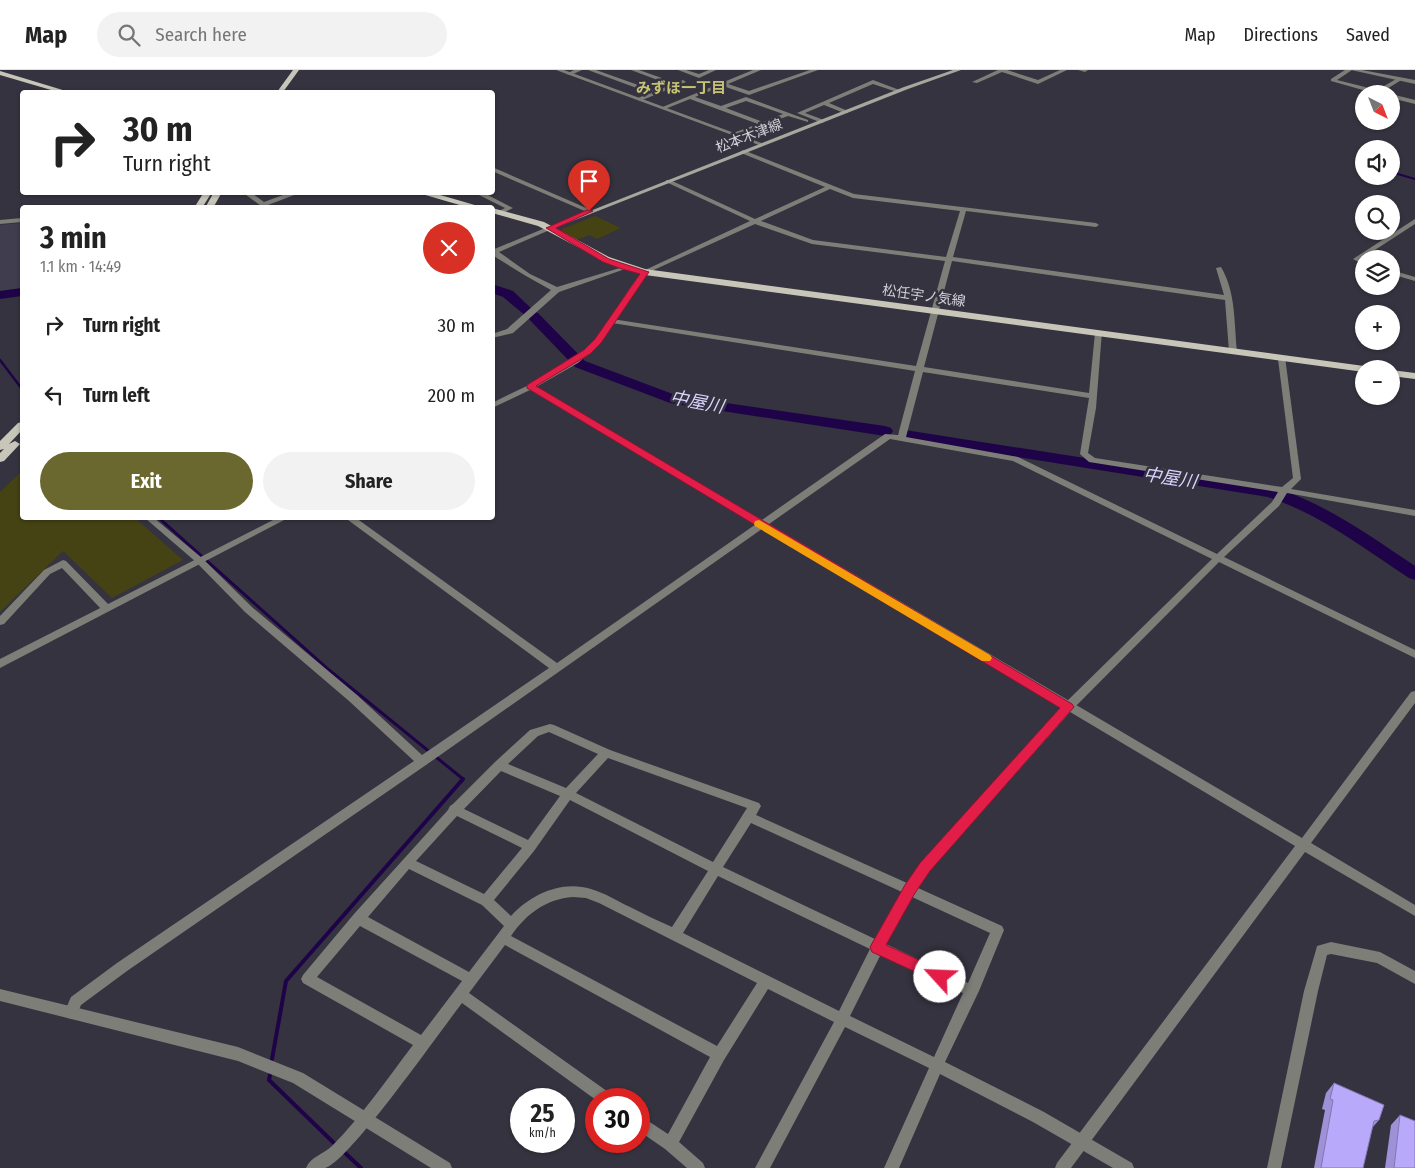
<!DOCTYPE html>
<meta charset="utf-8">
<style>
body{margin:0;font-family:"Fira Sans Condensed","Noto Sans JP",sans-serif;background:#f2f2f2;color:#222;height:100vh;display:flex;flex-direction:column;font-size:19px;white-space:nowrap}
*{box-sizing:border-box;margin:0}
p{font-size:16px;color:#767676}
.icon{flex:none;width:28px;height:28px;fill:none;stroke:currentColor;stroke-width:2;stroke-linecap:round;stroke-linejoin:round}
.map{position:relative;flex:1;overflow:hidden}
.details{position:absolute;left:20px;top:135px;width:475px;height:315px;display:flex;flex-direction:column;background:#fff;border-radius:5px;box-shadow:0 1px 4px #0004}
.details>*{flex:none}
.guide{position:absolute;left:20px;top:20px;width:475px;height:105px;border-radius:5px;box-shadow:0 1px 4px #0004;background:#fff;color:#222;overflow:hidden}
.needle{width:32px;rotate:138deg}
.tools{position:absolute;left:1355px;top:15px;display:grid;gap:10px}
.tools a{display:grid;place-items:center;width:45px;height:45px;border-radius:50%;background:#fff;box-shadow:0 1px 4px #0004;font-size:25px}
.speed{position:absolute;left:510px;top:1018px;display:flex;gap:10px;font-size:25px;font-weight:700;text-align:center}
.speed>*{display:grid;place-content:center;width:65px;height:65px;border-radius:50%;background:#fff;box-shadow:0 1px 4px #0004;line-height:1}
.speed small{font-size:12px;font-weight:400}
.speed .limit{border:8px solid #d22;background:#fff;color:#111}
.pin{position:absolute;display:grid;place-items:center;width:42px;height:42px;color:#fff;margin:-51px -21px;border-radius:50% 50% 50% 0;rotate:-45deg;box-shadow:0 0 5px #0007}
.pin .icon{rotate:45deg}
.me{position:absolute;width:55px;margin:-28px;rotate:295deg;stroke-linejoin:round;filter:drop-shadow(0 0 4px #0008)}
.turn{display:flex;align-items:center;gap:18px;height:105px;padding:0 20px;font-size:22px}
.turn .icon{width:65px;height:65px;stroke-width:2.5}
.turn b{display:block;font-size:35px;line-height:42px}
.round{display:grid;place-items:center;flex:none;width:52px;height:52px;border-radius:26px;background:#f2f2f2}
.head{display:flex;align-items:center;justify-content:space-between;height:85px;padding:0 20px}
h1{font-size:30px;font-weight:700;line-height:38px}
.action{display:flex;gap:10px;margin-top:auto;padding:10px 20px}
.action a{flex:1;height:58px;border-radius:30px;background:#6b682f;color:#fff;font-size:20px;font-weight:700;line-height:58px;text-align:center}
.action a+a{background:#f2f2f2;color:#222}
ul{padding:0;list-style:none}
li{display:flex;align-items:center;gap:15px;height:70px;padding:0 20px}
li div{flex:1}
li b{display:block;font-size:19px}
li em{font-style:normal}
header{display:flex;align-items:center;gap:30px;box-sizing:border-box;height:70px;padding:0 25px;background:#fff;border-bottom:1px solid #e0e0e0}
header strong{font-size:24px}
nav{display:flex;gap:28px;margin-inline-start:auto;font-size:18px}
.search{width:350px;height:45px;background:#f2f2f2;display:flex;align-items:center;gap:12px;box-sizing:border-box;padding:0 18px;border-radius:28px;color:#767676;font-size:19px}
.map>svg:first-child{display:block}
.built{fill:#403d4f}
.green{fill:#454214}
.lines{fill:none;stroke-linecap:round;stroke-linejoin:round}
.stream-far3{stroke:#1f0348;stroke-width:2}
.stream-far2{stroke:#1f0348;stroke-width:2.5}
.stream-far1{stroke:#1f0348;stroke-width:3}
.stream{stroke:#1f0348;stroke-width:4}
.river{fill:#1f0348;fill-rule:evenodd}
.minor{fill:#7e7e78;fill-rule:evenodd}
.tertiary{fill:#7e7e78;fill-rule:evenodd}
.secondary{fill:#a7a79d;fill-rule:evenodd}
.primary{fill:#c7c6b9;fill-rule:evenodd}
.wall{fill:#9f91d7}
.building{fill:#b9a9fa;stroke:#8276af}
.route{fill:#e11d48;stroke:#92132f}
.slow{fill:#f59e0b}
.labels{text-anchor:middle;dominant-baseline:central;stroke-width:5;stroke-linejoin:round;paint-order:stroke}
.far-street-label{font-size:14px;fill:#d2d1d9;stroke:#35333f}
.far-neighbourhood-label{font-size:15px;font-weight:bold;fill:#c7c375;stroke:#35333f}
.water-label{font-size:18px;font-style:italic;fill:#d8d2fc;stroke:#35333f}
</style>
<header>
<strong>Map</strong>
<div class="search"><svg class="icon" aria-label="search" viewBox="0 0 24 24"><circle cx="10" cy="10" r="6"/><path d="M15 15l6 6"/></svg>Search here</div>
<nav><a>Map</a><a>Directions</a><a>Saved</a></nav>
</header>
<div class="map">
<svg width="1415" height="1098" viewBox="0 0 1415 1098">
<rect width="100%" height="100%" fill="#35333f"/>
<!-- built -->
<path class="built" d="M22,153V218L0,221V155Z"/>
<!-- green -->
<path class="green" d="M595,146L621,158L597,169L590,165L576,170L562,162V159Z
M22,401V448H135L183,490L112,528L63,481L0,542V422Z"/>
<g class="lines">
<!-- stream-far3 -->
<path class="stream-far3" d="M1391,102L1415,109"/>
<!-- stream-far2 -->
<path class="stream-far2" d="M0,290L22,319"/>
<!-- stream-far1 -->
<path class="stream-far1" d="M159,448L329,600L463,709L462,711"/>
<!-- stream -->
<path class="stream" d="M272,989L286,911L463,709
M270,1005L269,1010L336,1075
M343,1081L361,1098"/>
<!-- river -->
<path class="river" d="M492,214L513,221L535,242L538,243L585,291L678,326L885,356L891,358L893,361L891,364L885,366L670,333L575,297L526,246L503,227L492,223Z
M22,218V226L0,229V221Z
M905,360L1276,418C1328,435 1370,466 1415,496V510L1409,508C1363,478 1320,444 1268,427L899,368L897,365L899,362Z"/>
<!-- minor -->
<path class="minor" d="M574,0H582L571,5L566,4Z
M588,0H596L655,21L671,15L631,0H639L676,13L683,10L686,12L640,31L637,29L638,28L650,23Z
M678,0H686L699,4L709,0H716L699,8Z
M753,0H761L728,14L749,21L810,0H818L749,25L723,16L695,27L721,36L746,27L808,50V52L788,46L735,66L732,64L733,63L758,54L690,29L665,39L660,38ZM746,31L783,44L763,52L726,38Z
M998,0H1007L1038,10L1060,0H1067L1038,14L1002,2L977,13L972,12Z
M1078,0H1088L1085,2Z
M1345,0H1352L1337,10L1377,20L1398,8L1403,9L1382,22L1387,24H1377L1331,11V9Z
M873,10L902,21L897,22L873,14L829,33L848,41V43H844L824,35L805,43L824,50V52L822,53L797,43Z
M1391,24L1415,30V34L1391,28Z
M743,80L854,124L1096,153L1099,155L1096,157L966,141L953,187L1224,225L1216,198L1221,197C1236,222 1234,253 1237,281L1233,283L1229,281L1225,230L952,191L924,297L1089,323L1095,263L1099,261H1102L1096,338L1088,383L1095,388L1282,417L1293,408L1278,289L1282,287H1285L1301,409L1291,419L1415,440V446L1287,423L1279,436L1224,487L1415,580V588L1219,492L1072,640L929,801L918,818L1002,856L1004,860L979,921L945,992L1044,1042L1132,1093L1134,1098H1113L1033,1052L940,1004L899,1098H884L929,998L845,957L770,1098H755L834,952L768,919L724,990L679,1072L703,1093L705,1098H687L665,1079L639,1061V1045L668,1064L710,987L505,875L469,923L611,1024L613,1029H596V1030L462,933C441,960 349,1092 325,1098C319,1098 311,1098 306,1098C310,1087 324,1084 332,1076C362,1046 387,1009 413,975L303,913L301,909L303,905L354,844L448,740L450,736L453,734L495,692L530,660L550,654L554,655L610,680L759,733L761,736L756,745L907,813L921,793L1064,634L1212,489L1013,391L890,369L426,695L127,901L81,935L76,947L71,949L66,947L64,943L71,927L117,893L414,691L349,631L245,542L196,492L145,448H154L202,488L253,538L357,625L422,685L549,598L348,450L347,448H356L557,593L885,364L898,365L915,301L612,253L608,251L612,249L916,296L945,191L812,174L755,154L647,203H643V201L750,151L666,112V110H670L755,149L825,117L741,83L740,82ZM830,119L853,128L960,141L946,187L813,170L761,151ZM923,302L1089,328L1080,384L1089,392L1278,422L1272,432L1217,484L1018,387L906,367ZM549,662L598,684L566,718L508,694L538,666ZM608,688L747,738L713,792L576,723ZM501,701L560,726L528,770L464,739ZM570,730L708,801L672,857C658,851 644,844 630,837C617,831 605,823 591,819C562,810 531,824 511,846L494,830L534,781ZM457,746L522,778L484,824L416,791ZM751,753L902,822L875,869L723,797ZM409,799L482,835L504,856L469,902L368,847ZM718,806L870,879L839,941L683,863ZM573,827L586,828L599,833L757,913L717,976L511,866C526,844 546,829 573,827ZM912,827L990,863L968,913L886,874ZM360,856L462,911L421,965L317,907ZM881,884L963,923L934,987L850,946Z
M492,97L591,140L592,141L587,142L492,101Z
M242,122H250L264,132L291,122H302L268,135L272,138H264Z
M473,122H482L513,138L503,143H499V141L505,138Z
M1415,149V154L1361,189L1364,190V195L1353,189Z
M550,156L553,158L552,159L499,182L530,204L557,217L623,197L628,198L559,222L513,263L492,268V264L507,259L551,220L526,206L492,185V180Z
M1391,200L1415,207V211L1391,204Z
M63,490L66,491L110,536L111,538L110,540H102L62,498L50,504L4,554L0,555V546L44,500Z
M1331,872L1380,882L1415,901V914L1377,893L1331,884L1327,885L1318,921L1281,1098H1267L1304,921L1316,880L1317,876Z"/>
<!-- tertiary -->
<path class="tertiary" d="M556,0H564L764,74L759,75Z
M1351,0H1362L1415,10V14Z
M22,148V152L0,154V150Z
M643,201L648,202L600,274L578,293L536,317L1302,768L1411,622L1415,621V633L1311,773L1415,835V846L1305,782L1071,1098H1055L1057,1093L1295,776L530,320L492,338V333C527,315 567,300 594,270C614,250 624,222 643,201Z
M277,448H288L0,598V589Z
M0,919L238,977L303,1003L450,1093L452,1098H431L293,1013L238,991L0,931Z"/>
<!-- secondary -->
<path class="secondary" d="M953,0H961L908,19L552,159L547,158L904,17Z"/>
<!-- primary -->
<path class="primary" d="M293,0H299L283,22H277Z
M0,1L66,21L67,22H58L0,5Z
M204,122H212L202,138H194Z
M214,122H222L213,138H205Z
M415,122H430L485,138H470Z
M492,138L544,152L609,187L645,199L1364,296L1369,299H1364V302L645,205L602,190L538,156L492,143Z
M1391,300L1415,303V309L1391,306Z
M22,352V360L9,374L15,371L20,374L4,391L0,392V383L4,379L0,380V371L18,353Z"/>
</g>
<!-- wall -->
<path class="wall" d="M1334,1013L1379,1050L1372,1058L1363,1098H1314L1325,1040L1322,1039L1326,1023Z
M1400,1045L1415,1098H1385L1391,1055Z"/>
<!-- building -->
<path class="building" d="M1334,1013L1384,1035L1379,1050L1374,1051L1363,1098H1321L1333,1030L1330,1029Z
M1400,1045L1415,1051V1098H1394Z"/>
<!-- route -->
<path class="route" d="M587,140L593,141L556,158L609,189L649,202L601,273L590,284L536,316L1072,634L1074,637L930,801L915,823L886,875L945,902L947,907L945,911L940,913L935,911L872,882L870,877L905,815L920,793L1060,638L527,318V315L584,280L595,269L640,204L622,199L603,192L546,158Z"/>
<!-- slow -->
<path class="slow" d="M759,450L990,585L992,588L990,591H982L755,456L754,454L755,451Z"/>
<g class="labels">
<!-- far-street labels -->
<g class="far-street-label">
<text transform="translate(749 66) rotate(-21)">松本木津線</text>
<text transform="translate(924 226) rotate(8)">松任宇ノ気線</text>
</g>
<!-- far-neighbourhood labels -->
<g class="far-neighbourhood-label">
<text x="681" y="18">みずほ一丁目</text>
</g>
<!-- water labels -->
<g class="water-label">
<text transform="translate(697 332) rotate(11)">中屋川</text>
<text transform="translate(1170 408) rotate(9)">中屋川</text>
</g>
</g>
</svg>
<div class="tools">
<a><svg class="needle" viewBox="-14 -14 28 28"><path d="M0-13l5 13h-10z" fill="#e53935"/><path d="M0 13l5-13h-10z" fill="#767676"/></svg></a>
<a><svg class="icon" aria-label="sound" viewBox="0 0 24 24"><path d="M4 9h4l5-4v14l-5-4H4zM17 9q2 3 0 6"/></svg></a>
<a><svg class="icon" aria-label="search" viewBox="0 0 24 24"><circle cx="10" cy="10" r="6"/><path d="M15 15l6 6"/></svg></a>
<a><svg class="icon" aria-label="layers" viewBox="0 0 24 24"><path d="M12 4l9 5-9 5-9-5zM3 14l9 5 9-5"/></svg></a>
<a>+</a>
<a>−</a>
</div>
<div class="speed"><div>25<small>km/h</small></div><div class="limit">30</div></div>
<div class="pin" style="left:589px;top:141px;background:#d93025"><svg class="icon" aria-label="arrive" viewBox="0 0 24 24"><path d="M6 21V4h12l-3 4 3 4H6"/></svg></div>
<svg class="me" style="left:940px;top:907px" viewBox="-20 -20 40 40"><circle r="19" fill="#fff"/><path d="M0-13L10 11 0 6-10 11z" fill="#e11d48"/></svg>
<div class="guide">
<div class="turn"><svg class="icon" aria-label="right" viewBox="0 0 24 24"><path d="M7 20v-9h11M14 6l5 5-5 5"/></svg><div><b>30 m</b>Turn right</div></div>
</div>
<section class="details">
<div class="head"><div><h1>3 min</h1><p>1.1 km · 14:49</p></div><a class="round" style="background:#d93025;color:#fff"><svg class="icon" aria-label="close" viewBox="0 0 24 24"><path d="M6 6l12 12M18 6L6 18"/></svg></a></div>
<ul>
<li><svg class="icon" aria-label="right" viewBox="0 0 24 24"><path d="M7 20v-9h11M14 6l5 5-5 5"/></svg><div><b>Turn right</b></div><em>30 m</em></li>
<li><svg class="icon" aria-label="left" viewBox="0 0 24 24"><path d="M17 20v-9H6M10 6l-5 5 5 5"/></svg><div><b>Turn left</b></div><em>200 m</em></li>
</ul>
<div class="action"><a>Exit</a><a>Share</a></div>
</section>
</div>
